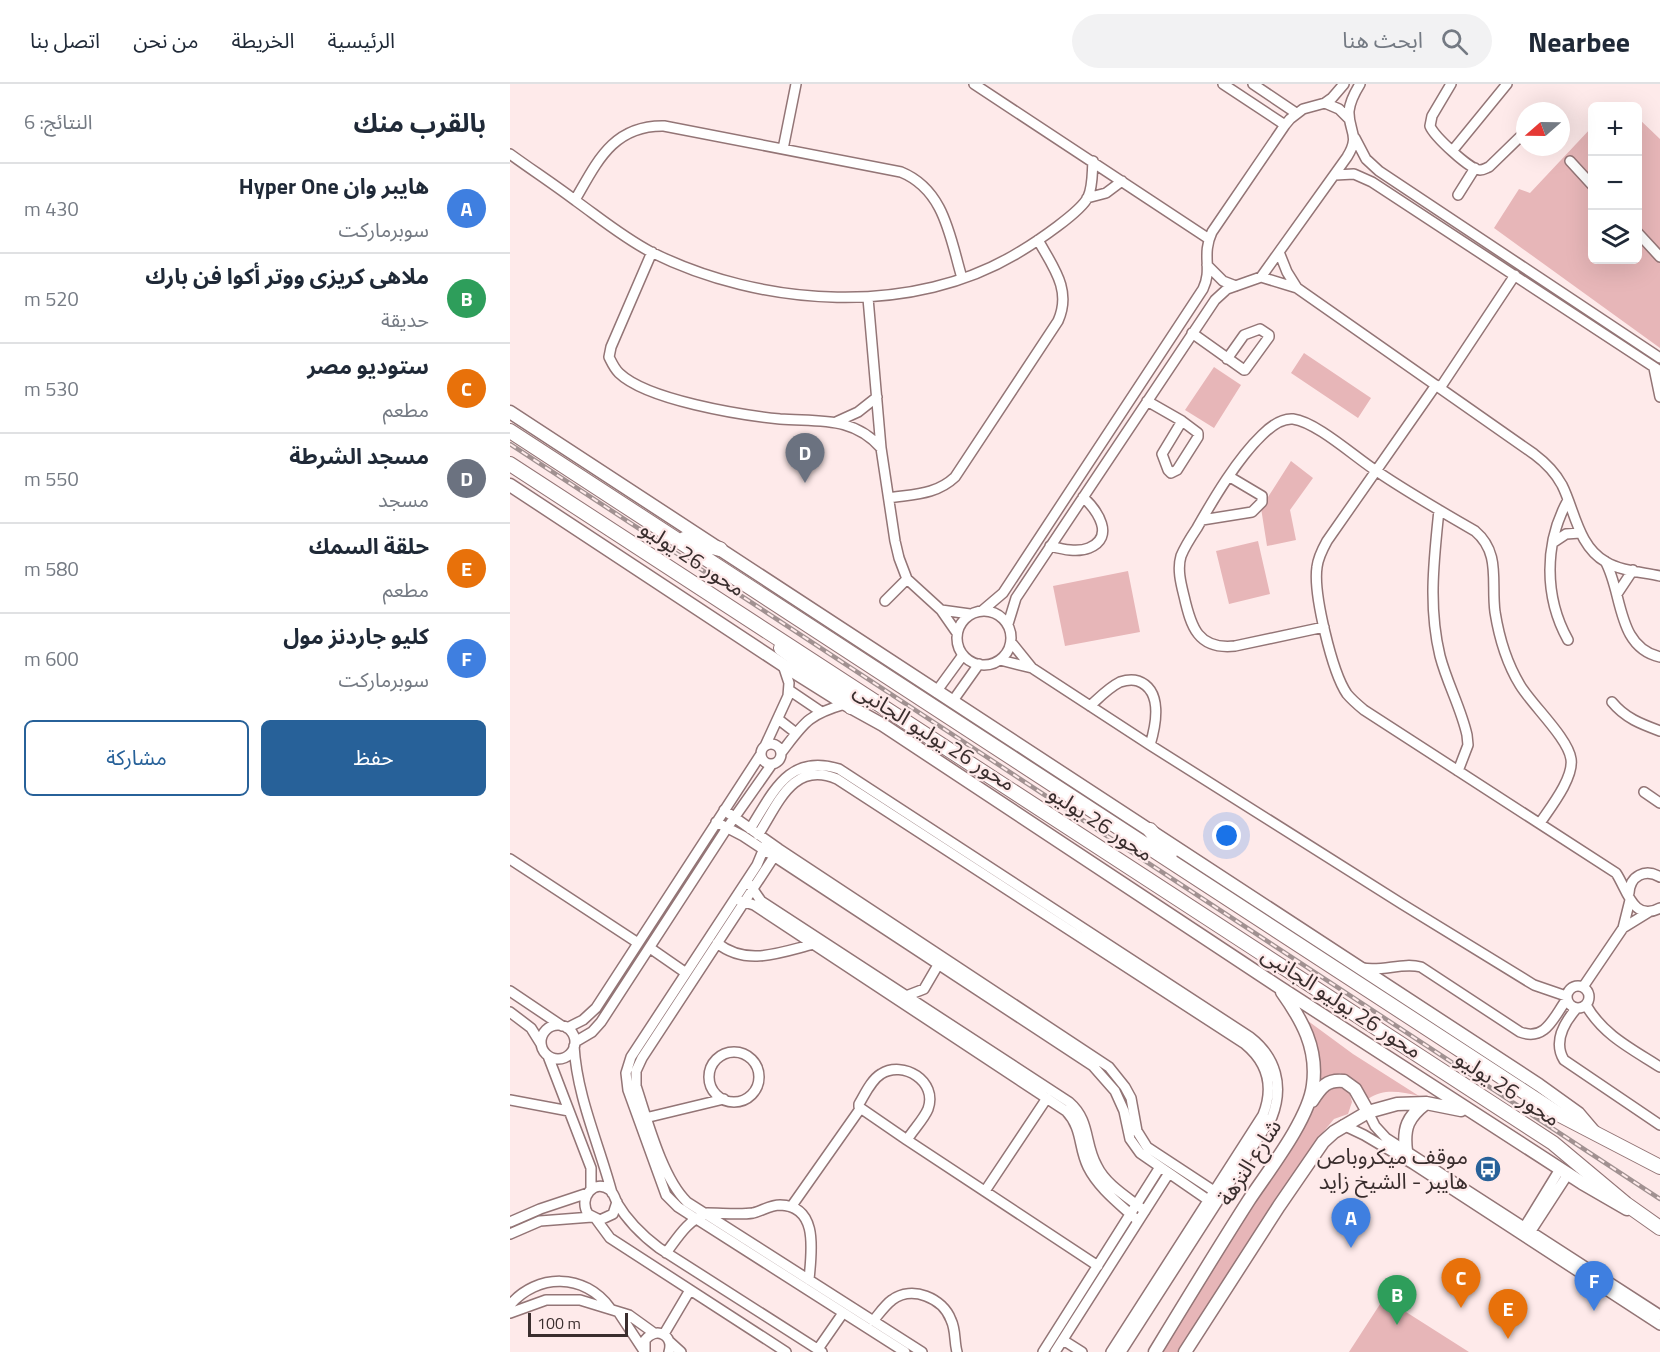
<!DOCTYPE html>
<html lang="ar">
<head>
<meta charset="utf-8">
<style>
	:root { --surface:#fff; --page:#f2f2f3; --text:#1f2937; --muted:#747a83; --line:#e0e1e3; --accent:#276199 }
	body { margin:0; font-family:"Titillium Web","Noto Sans Arabic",sans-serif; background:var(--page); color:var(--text); direction:rtl }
	.controls { position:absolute; right:18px; top:18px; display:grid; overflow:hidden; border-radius:9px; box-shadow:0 6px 24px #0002 }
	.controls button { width:54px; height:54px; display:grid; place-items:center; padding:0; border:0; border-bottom:2px solid var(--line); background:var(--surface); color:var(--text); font:30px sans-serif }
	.compass { position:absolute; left:1006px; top:18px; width:54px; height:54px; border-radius:50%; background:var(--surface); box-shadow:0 6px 24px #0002; rotate:250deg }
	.scale { position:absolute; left:18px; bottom:15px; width:100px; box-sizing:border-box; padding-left:6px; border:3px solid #3a2e2e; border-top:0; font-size:16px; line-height:21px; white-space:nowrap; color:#3a2e2e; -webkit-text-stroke:4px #feeaea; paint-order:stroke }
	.you { position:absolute; left:717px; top:752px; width:21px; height:21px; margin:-15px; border:4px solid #fff; border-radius:50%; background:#1a73e8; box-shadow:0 0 0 9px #1a73e833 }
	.badge { display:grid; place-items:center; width:39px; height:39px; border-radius:50%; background:var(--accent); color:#fff; font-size:20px; font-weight:700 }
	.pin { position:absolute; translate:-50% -50px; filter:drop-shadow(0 2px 3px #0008) }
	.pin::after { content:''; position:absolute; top:32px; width:21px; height:18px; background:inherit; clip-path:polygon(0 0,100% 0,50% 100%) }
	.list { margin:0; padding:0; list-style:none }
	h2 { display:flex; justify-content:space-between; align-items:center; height:78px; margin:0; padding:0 24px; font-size:26px }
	h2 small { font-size:20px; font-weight:400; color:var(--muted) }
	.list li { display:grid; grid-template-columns:39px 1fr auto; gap:18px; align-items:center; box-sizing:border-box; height:90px; padding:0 24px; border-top:2px solid var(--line) }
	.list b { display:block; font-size:22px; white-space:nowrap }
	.list p { margin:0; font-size:20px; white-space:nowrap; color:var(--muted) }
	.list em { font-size:20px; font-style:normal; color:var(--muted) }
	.actions { display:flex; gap:12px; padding:18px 24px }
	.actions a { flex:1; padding:14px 0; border:2px solid var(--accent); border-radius:9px; text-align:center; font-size:21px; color:var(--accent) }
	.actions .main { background:var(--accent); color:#fff }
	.icon { flex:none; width:33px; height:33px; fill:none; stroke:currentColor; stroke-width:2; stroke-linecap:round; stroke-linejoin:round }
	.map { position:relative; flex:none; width:1150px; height:1268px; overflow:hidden; direction:ltr }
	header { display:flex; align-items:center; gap:36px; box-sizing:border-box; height:84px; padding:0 30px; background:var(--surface); border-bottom:2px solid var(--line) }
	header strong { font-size:28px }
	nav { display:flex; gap:33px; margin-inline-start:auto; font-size:21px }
	.search { width:420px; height:54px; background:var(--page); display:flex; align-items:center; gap:15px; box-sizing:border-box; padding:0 21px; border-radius:33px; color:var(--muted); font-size:22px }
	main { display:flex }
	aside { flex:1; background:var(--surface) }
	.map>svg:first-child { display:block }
	.green { fill:#e7b6b8 }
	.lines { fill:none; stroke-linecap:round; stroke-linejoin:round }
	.minor-casing { stroke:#937576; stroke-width:12 }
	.major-casing { stroke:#937576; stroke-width:15 }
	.highway-casing { stroke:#937576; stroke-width:16 }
	.minor { stroke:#fff; stroke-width:9 }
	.major { stroke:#fff; stroke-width:12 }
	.highway { stroke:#fff; stroke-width:14 }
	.rail-casing { stroke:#a19191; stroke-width:4.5 }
	.rail { stroke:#feeaea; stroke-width:2; stroke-dasharray:7; stroke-linecap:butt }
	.labels { text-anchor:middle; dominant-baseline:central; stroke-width:4.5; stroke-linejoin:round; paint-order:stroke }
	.street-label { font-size:22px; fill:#3a2e2e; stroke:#feeaea }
	.poi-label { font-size:22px; fill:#3a2e2e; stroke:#feeaea; text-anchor:end }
</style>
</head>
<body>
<header>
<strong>Nearbee</strong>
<div class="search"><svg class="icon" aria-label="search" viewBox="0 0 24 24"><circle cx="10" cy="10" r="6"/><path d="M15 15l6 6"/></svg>ابحث هنا</div>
<nav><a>الرئيسية</a><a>الخريطة</a><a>من نحن</a><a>اتصل بنا</a></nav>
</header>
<main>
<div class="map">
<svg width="1150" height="1268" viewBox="0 0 1150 1268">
	<rect width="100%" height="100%" fill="#feeaea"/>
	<path class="green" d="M1128 34 1150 55V264L984 144 1009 105 1020 109 1082 43V176H1128Z
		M794 269 861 314 848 334 781 289Z
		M704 283 731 301 704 344 675 326Z
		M781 377 803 394 780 426 786 456 757 462 751 424Z
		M748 457 760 510 719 520 706 467Z
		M618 487 630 548 555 562 543 502Z
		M794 934 843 970 909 1012C890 1008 875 1004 858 1015L847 999 830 989 808 999Z
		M828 1002 839 1007 842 1018 838 1030 824 1035 804 1059 671 1268H652L703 1183 810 1014 819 1003Z
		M874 1214 959 1268H839Z"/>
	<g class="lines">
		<defs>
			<path id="minor" d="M464 0 699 155
				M713 0 775 41
				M743 0 786 29
				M941 0 922 32 920 42C924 52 960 86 970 86 974 86 976 84 979 83L1015 48
				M815 19 829 25 839 35
				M845 54 856 75 869 87 1150 274
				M273 65 286 0
				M943 66 997 0
				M0 70C22 86 45 101 66 117 91 135 114 154 141 168 251 223 404 234 511 167 526 158 571 128 578 113 583 102 582 89 583 77
				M1060 77 1082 101
				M825 91 844 90 862 98 1150 287
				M948 111 965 84
				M577 114 596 109 612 97
				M65 116C87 78 103 41 154 42L391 88C435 106 440 154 452 194
				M1128 149 1150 173
				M142 168 101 263 99 273C102 279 104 284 109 289 137 316 230 331 270 335 309 338 343 332 371 364
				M769 168 777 188 787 204
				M697 181 713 197 726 202
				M751 193 787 204 1024 370C1036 379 1045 388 1052 401 1065 427 1068 462 1096 478 1111 487 1132 488 1150 492
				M358 214 371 364 385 457 389 474 397 495 431 526 447 549
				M682 249 734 286H735L759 253V251L750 245 734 251 717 275
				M1144 284 1150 313
				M926 301 817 457C812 466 808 474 807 483 803 509 822 588 837 610 842 616 848 621 854 626L1106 789C1117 805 1123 839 1150 824
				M930 304 1005 191
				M637 317 672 337 688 349V353L667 386 661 389 658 386 652 370 672 337
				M326 338 348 328 367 313
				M379 414C403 410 426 411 445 393L548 237C562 206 543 183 528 156
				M929 426C924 475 918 523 930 572 937 599 951 624 957 651L958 661 948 687
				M692 436 742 428 752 418V412L720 393
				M1044 458 1056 450 1070 449
				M540 462C552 465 567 469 579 464 606 453 587 426 573 413
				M1095 477C1113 508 1106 563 1150 573
				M1107 510 1123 486
				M375 517 397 495
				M431 526 460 530
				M473 526 493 509 693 205C703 184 691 172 702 148L775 41 780 35 793 25 815 19 822 14 834 0
				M447 554a27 27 0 1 1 54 0a27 27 0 1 1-54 0Z
				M498 540 506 514 705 216 717 205 751 193 837 73C851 51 838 47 839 27 840 17 845 8 850 0
				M814 543 725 562C688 566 681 543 674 512 671 500 667 485 671 472 675 462 681 453 687 444 704 414 727 375 752 351 760 343 772 334 783 335 807 338 847 375 868 388 899 409 932 428 965 447 991 469 981 498 985 528 989 553 996 578 1010 601 1022 621 1058 654 1061 675 1064 694 1040 724 1030 739
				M1058 556C1034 513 1034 459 1058 416
				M501 558 522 584 640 661 892 820 1024 901 1056 912
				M490 576 522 584
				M279 606 310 627
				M426 608 453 571
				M442 618 469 580
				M1102 618C1115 634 1131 640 1150 647
				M580 622C589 614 598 604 610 598 616 596 622 595 628 597 653 606 646 641 640 661
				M268 635 286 649
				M251 670a10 10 0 1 1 20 0a10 10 0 1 1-20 0Z
				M255 662 278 612 279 599 273 581
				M271 669C294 639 297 631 335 620
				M1134 708 1150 719
				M214 726 269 765 599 983 615 1003 621 1014 627 1047 637 1063 707 1109
				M206 738 233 752 583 982 605 1007 614 1027 620 1055 630 1069 701 1118
				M240 745C263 709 278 669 329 685L740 953C766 973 774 1002 762 1033L611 1268
				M248 751C268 720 283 676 327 695L735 960C758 979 764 1003 753 1031L601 1268
				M257 757 247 781 121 973 116 989 118 1006 156 1111 168 1123 185 1134 395 1268
				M269 765 132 974 126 987V1002C137 1035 152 1094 177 1118L412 1268
				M0 775 128 859
				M240 801 251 817 559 1018C581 1037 574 1059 587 1082 596 1101 619 1114 635 1127
				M1119 809C1120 792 1135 784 1150 793
				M229 816 244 821 556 1027C573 1045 568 1063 578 1083 589 1105 611 1121 628 1137
				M1113 844 1139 828
				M207 859C237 883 271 868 304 860
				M140 864 176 889
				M852 884C873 888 892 878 911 883L1010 948C1036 958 1044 932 1057 915
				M1057 913a11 11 0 1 1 22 0a11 11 0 1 1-22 0Z
				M1073 903 1113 844 1120 816
				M0 907 52 942
				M396 912 414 905 428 881
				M1076 921C1093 951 1122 965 1150 983
				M1066 925C1054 939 1043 958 1054 976L1150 1041
				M0 928 21 944 31 960
				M31 958a17 17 0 1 1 34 0a17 17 0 1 1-34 0Z
				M57 944 73 936 86 924 251 670
				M65 958 82 948 91 938 217 744 262 680
				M64 962C67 1013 89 1060 102 1109
				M199 993a25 25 0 1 1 50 0a25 25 0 1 1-50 0Z
				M38 972 81 1084V1106
				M0 1016 59 1027
				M858 1028 865 1042 876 1054 1150 1231
				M131 1035 214 1015
				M833 1041 854 1051 903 1080 1150 1241
				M397 1056 349 1023V1020C355 1010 361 996 371 990 393 976 428 997 418 1025 414 1035 403 1046 397 1056L588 1182
				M475 1107 537 1014
				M107 1118 103 1130 90 1136 78 1130C68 1114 84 1094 100 1106 104 1110 105 1114 107 1119 117 1136 133 1152 149 1164L312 1268
				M281 1123 350 1025
				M86 1135 100 1154 276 1268
				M0 1138 30 1125 78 1109
				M1012 1147 1050 1085
				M0 1150 30 1137 82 1133
				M1019 1150 1058 1090
				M156 1169C168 1153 178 1136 197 1129 212 1129 229 1131 243 1129 252 1127 260 1121 270 1121 310 1122 301 1170 299 1196
				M0 1221C27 1189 75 1189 100 1224
				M0 1229 36 1216H70L119 1231 144 1249
				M109 1229 134 1267
				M363 1237C369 1230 375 1221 382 1216 402 1201 433 1214 441 1236 446 1246 444 1257 447 1268
				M154 1250 180 1206
				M553 1256 572 1268
				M160 1258 171 1268
				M308 1265 333 1229
				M135 1268V1256C146 1242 164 1251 159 1268
				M533 1268 650 1083
				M545 1268 659 1089"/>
			<path id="major" d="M0 328 1029 1001 1068 1029 1085 1049
				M0 401 273 581 335 620 373 641 766 901 1072 1099 1117 1125
				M802 1017C811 1003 817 995 834 997L845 1005 858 1028
				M896 1067C893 1043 898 1033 916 1019
				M645 1268C676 1217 707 1166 739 1116 759 1086 799 1035 803 1001 808 964 792 936 772 908
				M675 1268 769 1122 813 1058 824 1048 858 1028 887 1020 916 1019 951 1026"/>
			<path id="highway" d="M0 347 1050 1031 1150 1083
				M0 380 1043 1059 1116 1120 1150 1144
				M174 455 210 465
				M271 564 330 607 341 623
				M640 746 660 770"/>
		</defs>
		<use href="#minor" class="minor-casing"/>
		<use href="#major" class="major-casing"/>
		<use href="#highway" class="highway-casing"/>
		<use href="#minor" class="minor"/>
		<use href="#major" class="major"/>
		<use href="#highway" class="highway"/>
		<defs>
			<path id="rail" d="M0 360 1150 1115"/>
		</defs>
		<use href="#rail" class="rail-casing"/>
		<use href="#rail" class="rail"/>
	</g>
	<defs>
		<symbol id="bus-disc" viewBox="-11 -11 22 22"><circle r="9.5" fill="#276199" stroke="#feeaea"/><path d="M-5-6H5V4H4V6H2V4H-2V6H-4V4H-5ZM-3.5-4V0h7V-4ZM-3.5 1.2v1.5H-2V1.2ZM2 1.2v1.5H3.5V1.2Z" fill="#fff"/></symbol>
	</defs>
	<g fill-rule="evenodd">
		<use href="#bus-disc" x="963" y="1070" width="30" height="30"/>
	</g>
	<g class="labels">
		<g class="street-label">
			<text transform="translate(183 474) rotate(33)">محور 26 يوليو</text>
			<text transform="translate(425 652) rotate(32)">محور 26 يوليو الجانبى</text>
			<text transform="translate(591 739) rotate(33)">محور 26 يوليو</text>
			<text transform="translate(832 918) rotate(33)">محور 26 يوليو الجانبى</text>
			<text transform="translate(998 1004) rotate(33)">محور 26 يوليو</text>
			<text transform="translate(739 1078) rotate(-57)">شارع النزهة</text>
		</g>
		<g class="poi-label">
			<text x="958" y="1072">موقف ميكروباص<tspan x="958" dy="25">هايبر - الشيخ زايد</tspan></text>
		</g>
	</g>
</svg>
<div class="controls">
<button>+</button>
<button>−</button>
<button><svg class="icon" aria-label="layers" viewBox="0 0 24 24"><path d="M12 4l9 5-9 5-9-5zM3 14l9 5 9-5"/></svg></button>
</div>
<svg class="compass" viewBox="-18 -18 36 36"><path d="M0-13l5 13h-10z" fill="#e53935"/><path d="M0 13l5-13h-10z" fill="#747a83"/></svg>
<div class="scale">100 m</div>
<div class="you"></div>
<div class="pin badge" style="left:841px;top:1164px;background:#3f7fe0">A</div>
<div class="pin badge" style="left:887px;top:1241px;background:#2e9e5b">B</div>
<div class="pin badge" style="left:951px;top:1224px;background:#e8710a">C</div>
<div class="pin badge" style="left:295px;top:399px;background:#6b7280">D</div>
<div class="pin badge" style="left:998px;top:1255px;background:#e8710a">E</div>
<div class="pin badge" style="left:1084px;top:1227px;background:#3f7fe0">F</div>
</div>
<aside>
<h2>بالقرب منك<small>النتائج: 6</small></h2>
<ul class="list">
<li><span class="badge" style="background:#3f7fe0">A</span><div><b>هايبر وان Hyper One</b><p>سوبرماركت</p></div><em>430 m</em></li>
<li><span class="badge" style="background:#2e9e5b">B</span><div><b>ملاهى كريزى ووتر أكوا فن بارك</b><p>حديقة</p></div><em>520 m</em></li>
<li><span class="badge" style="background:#e8710a">C</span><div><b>ستوديو مصر</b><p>مطعم</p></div><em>530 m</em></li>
<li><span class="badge" style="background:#6b7280">D</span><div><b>مسجد الشرطة</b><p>مسجد</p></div><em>550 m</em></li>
<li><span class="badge" style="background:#e8710a">E</span><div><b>حلقة السمك</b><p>مطعم</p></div><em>580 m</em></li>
<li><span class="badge" style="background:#3f7fe0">F</span><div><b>كليو جاردنز مول</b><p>سوبرماركت</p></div><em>600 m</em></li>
</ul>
<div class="actions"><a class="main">حفظ</a><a>مشاركة</a></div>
</aside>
</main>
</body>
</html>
